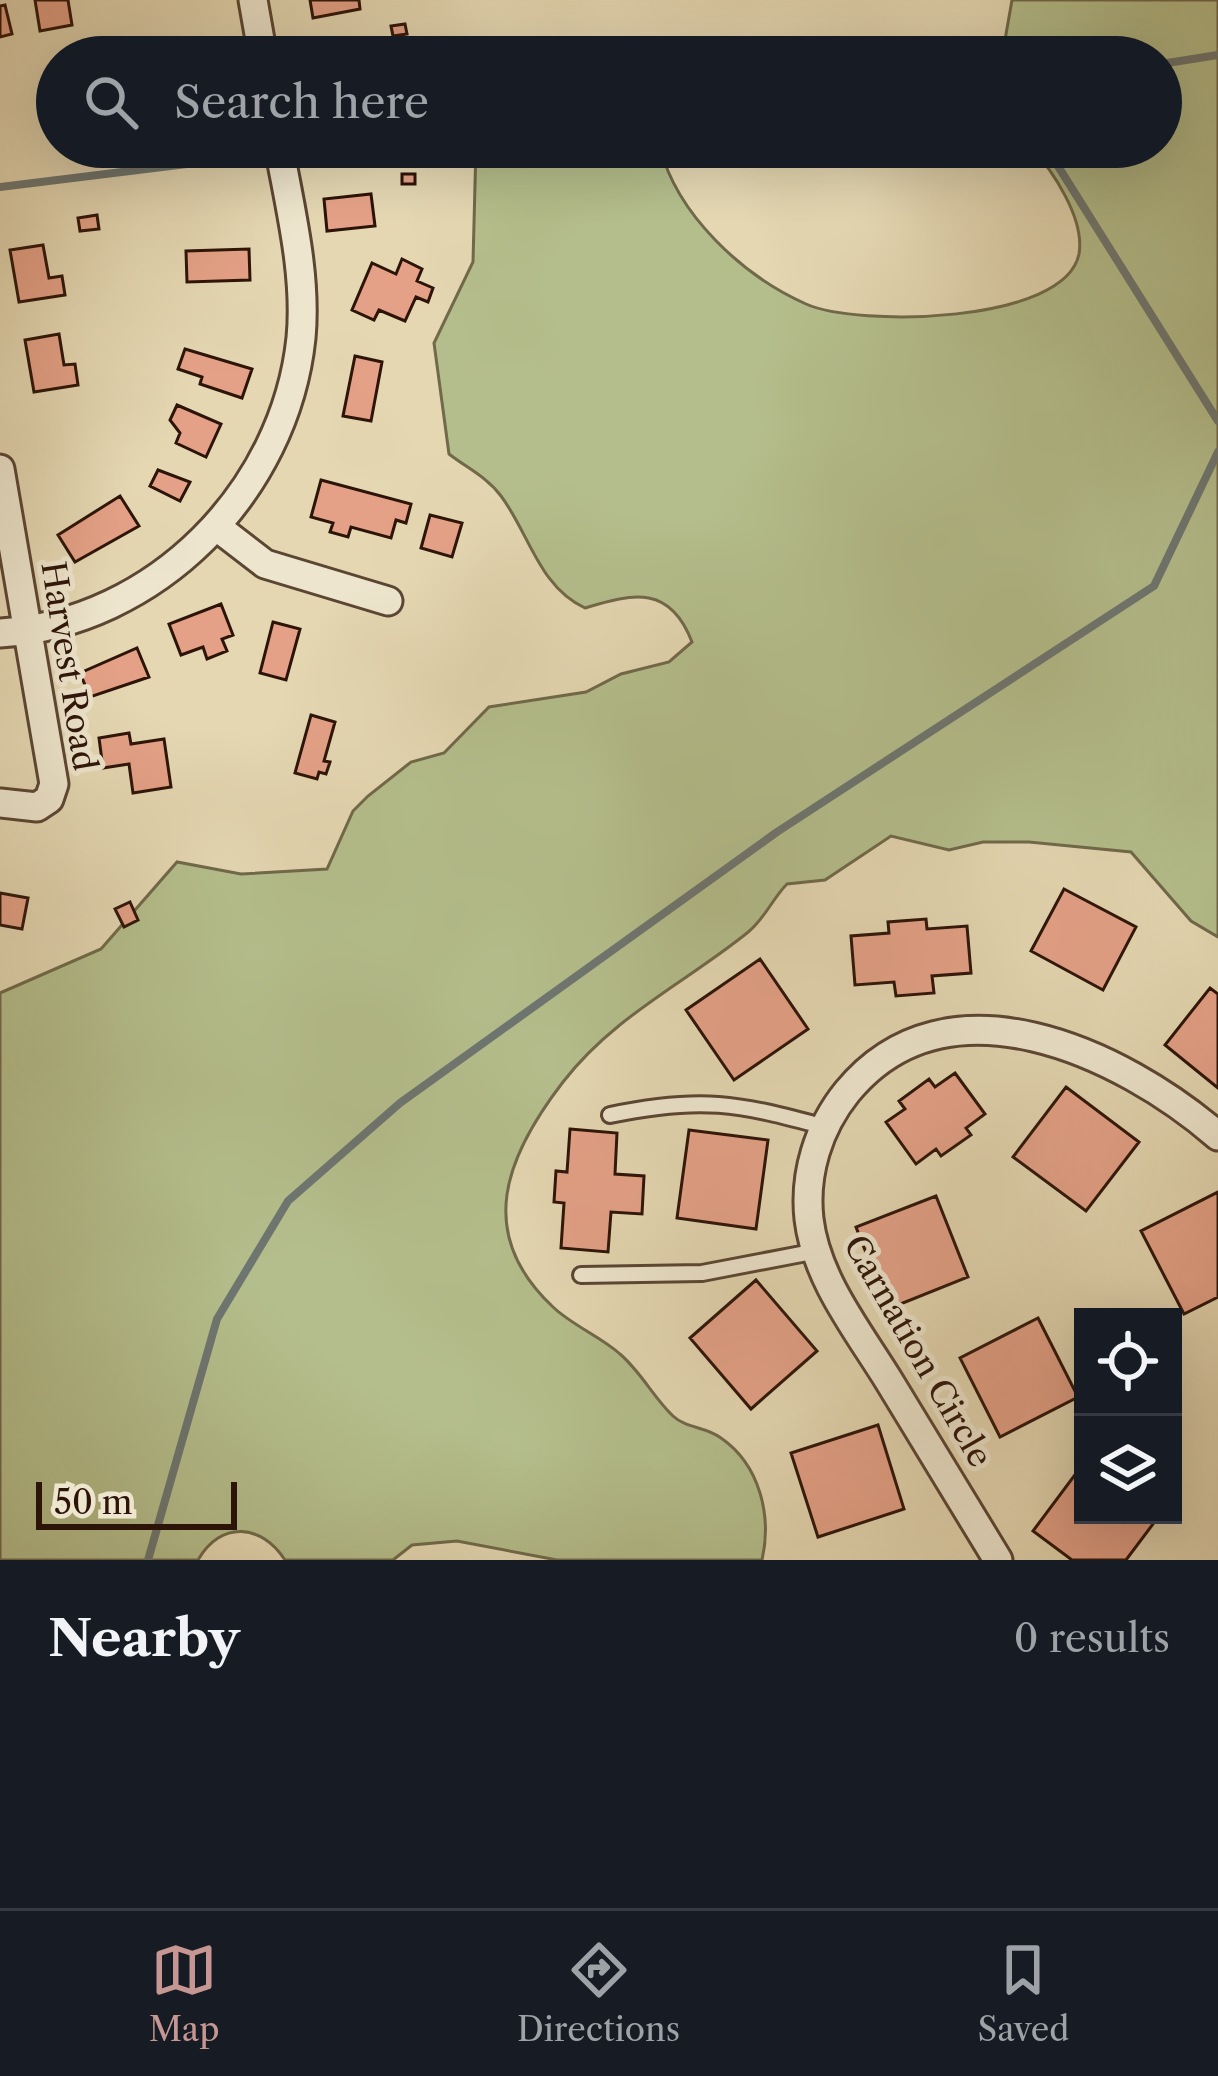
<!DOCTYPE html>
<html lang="en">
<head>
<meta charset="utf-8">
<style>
	:root { --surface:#171b24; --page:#242831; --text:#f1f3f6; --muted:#9ea1a6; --line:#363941; --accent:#c59692 }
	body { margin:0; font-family:"Libre Caslon Text",serif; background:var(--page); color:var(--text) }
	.controls { position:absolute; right:36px; bottom:36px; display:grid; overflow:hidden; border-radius:0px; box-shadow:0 12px 48px #0002 }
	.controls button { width:108px; height:108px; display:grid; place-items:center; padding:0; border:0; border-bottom:3px solid var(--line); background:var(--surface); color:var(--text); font:60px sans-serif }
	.scale { position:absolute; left:36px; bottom:30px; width:201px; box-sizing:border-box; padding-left:12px; border:6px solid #2d1409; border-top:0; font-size:33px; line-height:42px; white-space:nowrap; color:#2d1409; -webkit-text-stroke:9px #ede5cd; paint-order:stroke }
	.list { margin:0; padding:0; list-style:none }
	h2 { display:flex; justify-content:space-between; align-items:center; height:156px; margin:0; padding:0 48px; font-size:51px }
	h2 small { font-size:39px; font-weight:400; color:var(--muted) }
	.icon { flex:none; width:66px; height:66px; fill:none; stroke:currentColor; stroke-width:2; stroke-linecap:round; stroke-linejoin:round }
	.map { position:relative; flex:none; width:1218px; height:1560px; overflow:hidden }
	.search { position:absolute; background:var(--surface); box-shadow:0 12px 48px #0002; left:36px; right:36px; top:36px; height:132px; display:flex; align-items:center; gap:30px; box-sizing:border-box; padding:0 42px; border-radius:66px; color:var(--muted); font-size:45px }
	.sheet { height:348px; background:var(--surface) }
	nav { display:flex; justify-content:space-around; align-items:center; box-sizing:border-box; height:168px; border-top:3px solid var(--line); background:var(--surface); font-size:33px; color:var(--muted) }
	nav a { display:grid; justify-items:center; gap:6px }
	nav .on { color:var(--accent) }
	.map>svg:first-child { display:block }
	.green { fill:#b4be8c; stroke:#70694a; stroke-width:3 }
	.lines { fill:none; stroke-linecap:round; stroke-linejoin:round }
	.stream { stroke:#6e7671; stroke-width:8 }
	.building { fill:#e4a187; stroke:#2d1409; stroke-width:3 }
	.service-casing { stroke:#5b4533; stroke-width:20 }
	.minor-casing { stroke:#5b4533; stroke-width:33 }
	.service { stroke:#ede5cd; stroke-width:14 }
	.minor { stroke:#ede5cd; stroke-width:27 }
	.labels { text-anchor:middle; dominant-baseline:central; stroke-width:10; stroke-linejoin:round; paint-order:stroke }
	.street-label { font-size:33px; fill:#2d1409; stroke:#ede5cd }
</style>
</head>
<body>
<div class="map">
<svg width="1218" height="1560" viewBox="0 0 1218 1560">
	<rect width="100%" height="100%" fill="#e4d7b2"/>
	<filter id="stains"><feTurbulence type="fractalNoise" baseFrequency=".00167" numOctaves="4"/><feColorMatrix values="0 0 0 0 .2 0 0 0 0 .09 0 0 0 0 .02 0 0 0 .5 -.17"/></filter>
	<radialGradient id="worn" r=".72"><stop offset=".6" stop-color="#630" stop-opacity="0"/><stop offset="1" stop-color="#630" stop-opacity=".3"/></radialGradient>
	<path class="green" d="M1012 0H1218V937L1191 921 1131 852 1029 842H983L949 850 891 836 825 880 787 884C772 899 765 919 747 933 685 983 614 1016 563 1082 506 1156 474 1233 553 1307 573 1326 600 1336 620 1354 641 1372 654 1398 673 1416 687 1429 705 1426 721 1438 760 1465 772 1516 762 1560H557L457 1541 412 1545 393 1560H285C262 1524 221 1520 198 1560H0V993L101 949 177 862 241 874 327 869 353 811 368 796 411 762 444 753 489 707 586 692 621 674 669 662 692 642C670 585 634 593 585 608 539 587 529 533 501 496 487 477 467 468 449 454L434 343 473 262 476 147H660C677 215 743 276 806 304 857 327 1065 324 1079 254 1085 219 1053 171 1031 147H1161V57H1002Z"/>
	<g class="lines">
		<path class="stream" d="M1161 64 1218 55
			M1046 147 1218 421
			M0 187 326 147
			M148 1560 217 1319 288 1201 400 1103 777 832 1154 586 1218 452"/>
	</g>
	<path class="building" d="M35 0H68L72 25 40 31Z
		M310 0H359L360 9 313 18Z
		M5 5 12 34 0 37V6Z
		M405 24 407 34 393 36 391 26Z
		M402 174H415V184H402Z
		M371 194 375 226 327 231 324 199Z
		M97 215 99 229 80 231 78 218Z
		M43 245 49 278 62 276 65 295 19 302 10 250Z
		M249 249 250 280 187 282 186 251Z
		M402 259 422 269 417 281 433 288 428 302 416 297 405 321 379 310 374 320 352 310 372 263 396 274Z
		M59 334 64 365 75 364 78 385 34 392 25 340Z
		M185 349 252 369 242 398 200 384 202 377 178 369Z
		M355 356 382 362 371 421 343 416Z
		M177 405 221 424 206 457 176 443 180 433 170 420Z
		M158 470 190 482 180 501 150 486Z
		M321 480 411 504 406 523 396 520 391 538 351 527 348 537 330 532 333 523 311 517Z
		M120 496 139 526 75 562 58 535Z
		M430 515 462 523 452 557 421 548Z
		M221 604 233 635 222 639 227 651 207 659 203 647 181 655 169 624Z
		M273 622 300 629 286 680 260 673Z
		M137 648 149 677 90 697 80 673Z
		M311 715 335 722 324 761 330 762 326 774 319 772 317 779 295 773Z
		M129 733 131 744 164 739 171 787 133 793 129 764 103 768 99 738Z
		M1064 889 1136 927 1103 990 1031 951Z
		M0 893 28 898 22 929 0 925Z
		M130 902 138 920 124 927 115 909Z
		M926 919 927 929 967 926 971 973 932 976 934 993 896 996 894 982 855 985 851 936 889 933 888 922Z
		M760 959 808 1029 734 1080 686 1010Z
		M1210 988 1218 994V1088L1165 1045Z
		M955 1073 985 1114 966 1128 971 1135 941 1156 936 1149 916 1164 886 1122 905 1109 899 1101 929 1079 935 1087Z
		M1066 1087 1139 1142 1086 1211 1013 1157Z
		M570 1129 617 1133 615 1174 644 1176 642 1214 611 1212 608 1252 561 1248 564 1203 554 1202 556 1171 567 1172Z
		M689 1130 768 1140 756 1229 677 1218Z
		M1218 1192V1297L1184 1314 1141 1231Z
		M936 1196 968 1277 888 1309 856 1227Z
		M756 1280 817 1351 751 1409 690 1338Z
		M1038 1318 1078 1397 1000 1437 960 1358Z
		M878 1425 904 1509 818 1537 791 1453Z
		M1083 1464V1515L1159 1516 1126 1560H1072L1033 1531Z"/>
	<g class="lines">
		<defs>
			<path id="service" d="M610 1115C700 1096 738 1103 825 1127
				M581 1275 702 1273 817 1251"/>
			<path id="minor" d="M253 0 263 57
				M0 469 54 784 49 799 37 807 0 803
				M217 527 265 564 388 601
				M0 633C156 623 285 491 301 338 307 275 290 208 279 147
				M998 1560C962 1501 926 1441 889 1381 859 1332 816 1279 809 1219 804 1174 818 1128 847 1092 947 970 1122 1053 1218 1136"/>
		</defs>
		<use href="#service" class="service-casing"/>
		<use href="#minor" class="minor-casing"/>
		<use href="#service" class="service"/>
		<use href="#minor" class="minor"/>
	</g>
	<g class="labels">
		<g class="street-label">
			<text transform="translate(69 666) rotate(81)">Harvest Road</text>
			<text transform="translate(918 1351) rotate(60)">Carnation Circle</text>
		</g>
	</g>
	<rect width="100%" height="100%" filter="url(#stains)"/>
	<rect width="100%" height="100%" fill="url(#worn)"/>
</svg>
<div class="controls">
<button><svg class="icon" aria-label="locate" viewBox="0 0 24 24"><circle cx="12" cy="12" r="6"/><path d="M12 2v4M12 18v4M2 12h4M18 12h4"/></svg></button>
<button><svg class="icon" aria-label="layers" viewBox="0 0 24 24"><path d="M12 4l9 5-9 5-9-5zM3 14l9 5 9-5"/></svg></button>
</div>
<div class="scale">50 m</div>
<div class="search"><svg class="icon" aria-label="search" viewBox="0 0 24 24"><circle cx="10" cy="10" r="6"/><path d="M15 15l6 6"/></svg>Search here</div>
</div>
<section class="sheet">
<h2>Nearby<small>0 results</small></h2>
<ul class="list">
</ul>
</section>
<nav>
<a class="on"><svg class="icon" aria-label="map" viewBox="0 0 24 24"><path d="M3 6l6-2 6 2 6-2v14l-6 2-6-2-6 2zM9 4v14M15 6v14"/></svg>Map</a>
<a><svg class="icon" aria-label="directions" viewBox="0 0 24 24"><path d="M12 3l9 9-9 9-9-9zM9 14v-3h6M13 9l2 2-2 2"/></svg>Directions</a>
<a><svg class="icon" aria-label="saved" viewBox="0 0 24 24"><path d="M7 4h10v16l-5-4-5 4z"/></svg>Saved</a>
</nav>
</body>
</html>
